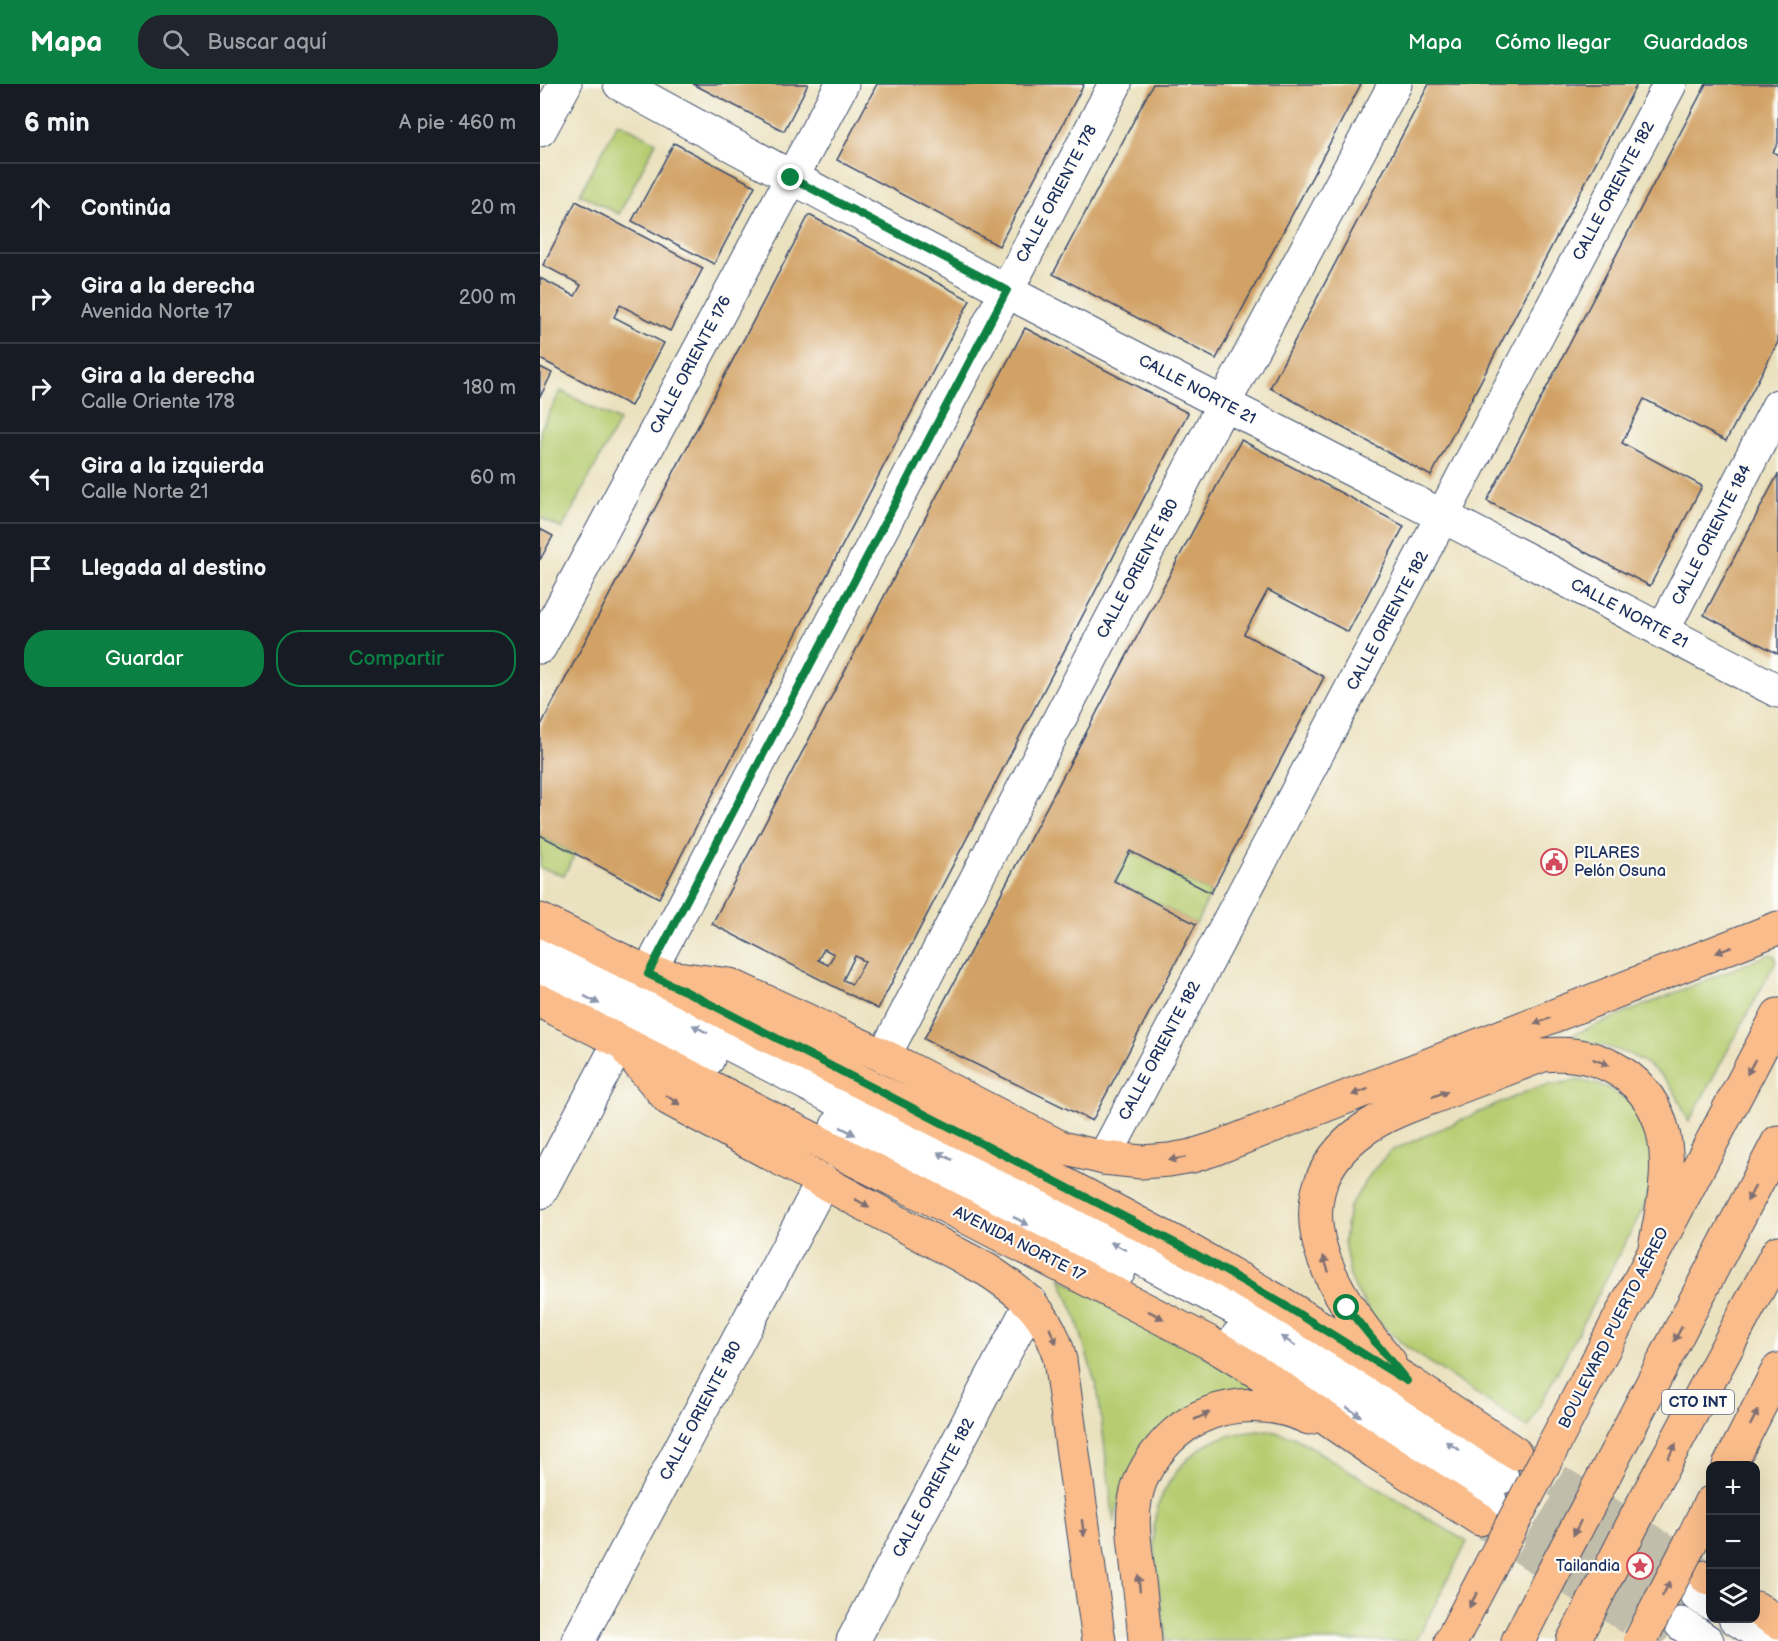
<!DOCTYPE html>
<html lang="es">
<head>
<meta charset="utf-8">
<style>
	:root { --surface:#171b24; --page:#20242c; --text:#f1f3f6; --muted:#9ea1a6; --line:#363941; --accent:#0b8043 }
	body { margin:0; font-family:"Balsamiq Sans",sans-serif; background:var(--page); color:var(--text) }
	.controls { position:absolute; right:18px; bottom:18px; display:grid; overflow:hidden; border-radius:12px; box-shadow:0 6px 24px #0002 }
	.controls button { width:54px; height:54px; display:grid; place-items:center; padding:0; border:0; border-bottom:2px solid var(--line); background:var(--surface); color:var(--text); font:30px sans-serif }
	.stop { position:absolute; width:18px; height:18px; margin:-14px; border:4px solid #0b8043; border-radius:50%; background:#fff }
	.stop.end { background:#0b8043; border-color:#fff; box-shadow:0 2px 6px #0008 }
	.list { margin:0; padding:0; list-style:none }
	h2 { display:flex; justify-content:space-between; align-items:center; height:78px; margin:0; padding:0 24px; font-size:26px }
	h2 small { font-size:20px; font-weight:400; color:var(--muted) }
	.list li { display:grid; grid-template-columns:39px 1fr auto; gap:18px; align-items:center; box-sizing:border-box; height:90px; padding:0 24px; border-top:2px solid var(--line) }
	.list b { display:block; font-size:22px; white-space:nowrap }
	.list p { margin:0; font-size:20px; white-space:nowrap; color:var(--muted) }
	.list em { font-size:20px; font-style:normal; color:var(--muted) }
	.actions { display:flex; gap:12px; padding:18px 24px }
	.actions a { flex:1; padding:14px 0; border:2px solid var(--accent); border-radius:24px; text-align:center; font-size:21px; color:var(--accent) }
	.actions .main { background:var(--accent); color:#fff }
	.icon { flex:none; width:33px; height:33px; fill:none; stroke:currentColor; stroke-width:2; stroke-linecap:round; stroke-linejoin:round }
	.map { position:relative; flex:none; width:1238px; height:1557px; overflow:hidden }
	header { display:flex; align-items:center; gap:36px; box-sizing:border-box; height:84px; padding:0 30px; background:var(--accent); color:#fff }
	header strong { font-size:28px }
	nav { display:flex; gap:33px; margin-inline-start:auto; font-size:21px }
	.search { width:420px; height:54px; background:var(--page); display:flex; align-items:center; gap:15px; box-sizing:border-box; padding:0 21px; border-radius:24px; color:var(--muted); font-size:22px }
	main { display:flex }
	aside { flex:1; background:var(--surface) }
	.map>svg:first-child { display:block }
	.green { fill:#b6cc70; stroke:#687e67; stroke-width:1.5 }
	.building { fill:#d1a165; fill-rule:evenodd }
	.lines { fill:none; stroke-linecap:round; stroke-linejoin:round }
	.minor-tunnel { stroke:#c1bdab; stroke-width:33; stroke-dasharray:33 16; stroke-linecap:butt }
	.major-tunnel { stroke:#c1bdab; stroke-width:33; stroke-dasharray:33 16; stroke-linecap:butt }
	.minor-casing { stroke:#3a4a6c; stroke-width:35 }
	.major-casing { stroke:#3a4a6c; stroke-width:35 }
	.highway-casing { stroke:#3a4a6c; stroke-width:35 }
	.minor { stroke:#fff; stroke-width:33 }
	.major { stroke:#f9bc8a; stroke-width:33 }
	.highway { stroke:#f9bc8a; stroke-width:33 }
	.major-bridge-casing { stroke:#3a4a6c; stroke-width:35; stroke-linecap:butt }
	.highway-bridge-casing { stroke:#3a4a6c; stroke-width:35; stroke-linecap:butt }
	.major-bridge { stroke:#f9bc8a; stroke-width:33 }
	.highway-bridge { stroke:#f9bc8a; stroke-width:33 }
	.oneway { fill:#7f6e72 }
	.oneway2 { fill:#8d97ae }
	.route { stroke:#0b8043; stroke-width:8 }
	.labels { text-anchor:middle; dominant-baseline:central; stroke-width:4.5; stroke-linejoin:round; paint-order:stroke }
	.shield { fill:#fdfcf7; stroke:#5f6c8c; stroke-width:1.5 }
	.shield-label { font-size:15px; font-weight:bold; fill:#1b2f5e }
	.street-label { font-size:16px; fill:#1b2f5e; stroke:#fdfcf7 }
	.poi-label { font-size:16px; fill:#1b2f5e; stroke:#fdfcf7; text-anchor:start }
</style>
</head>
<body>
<header>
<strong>Mapa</strong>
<div class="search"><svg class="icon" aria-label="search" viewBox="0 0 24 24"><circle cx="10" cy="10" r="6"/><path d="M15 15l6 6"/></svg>Buscar aquí</div>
<nav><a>Mapa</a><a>Cómo llegar</a><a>Guardados</a></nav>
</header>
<main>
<aside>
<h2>6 min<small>A pie · 460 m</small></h2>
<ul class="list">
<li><svg class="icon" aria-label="ahead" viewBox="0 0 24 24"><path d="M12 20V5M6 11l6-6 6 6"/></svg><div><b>Continúa</b></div><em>20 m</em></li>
<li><svg class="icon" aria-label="right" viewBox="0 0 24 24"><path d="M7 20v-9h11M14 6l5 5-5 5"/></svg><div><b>Gira a la derecha</b><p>Avenida Norte 17</p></div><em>200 m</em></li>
<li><svg class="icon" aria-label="right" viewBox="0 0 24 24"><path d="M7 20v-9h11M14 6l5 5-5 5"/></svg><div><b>Gira a la derecha</b><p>Calle Oriente 178</p></div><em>180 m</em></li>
<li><svg class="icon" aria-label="left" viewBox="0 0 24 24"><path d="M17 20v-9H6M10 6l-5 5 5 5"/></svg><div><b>Gira a la izquierda</b><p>Calle Norte 21</p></div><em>60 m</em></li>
<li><svg class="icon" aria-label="arrive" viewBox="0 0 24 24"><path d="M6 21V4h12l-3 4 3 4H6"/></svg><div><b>Llegada al destino</b></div></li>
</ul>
<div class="actions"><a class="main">Guardar</a><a>Compartir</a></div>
</aside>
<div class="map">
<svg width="1238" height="1557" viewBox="0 0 1238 1557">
	<rect width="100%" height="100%" fill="#fdfcf7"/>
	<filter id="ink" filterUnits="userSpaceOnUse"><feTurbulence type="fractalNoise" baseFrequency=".0167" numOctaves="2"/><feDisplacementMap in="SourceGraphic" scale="12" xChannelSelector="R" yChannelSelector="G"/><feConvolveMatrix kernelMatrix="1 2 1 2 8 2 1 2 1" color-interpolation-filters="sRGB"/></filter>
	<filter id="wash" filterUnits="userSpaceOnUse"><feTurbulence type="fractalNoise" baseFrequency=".008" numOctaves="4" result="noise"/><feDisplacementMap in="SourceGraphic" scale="24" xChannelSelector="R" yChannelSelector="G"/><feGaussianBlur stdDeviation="1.35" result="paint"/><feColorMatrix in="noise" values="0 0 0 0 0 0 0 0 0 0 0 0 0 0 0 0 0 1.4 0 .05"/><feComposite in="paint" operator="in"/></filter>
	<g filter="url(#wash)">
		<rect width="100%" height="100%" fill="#eae1be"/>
		<path class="green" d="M78 38 116 58 79 130 40 110Z
			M21 307 79 337 22 445 0 433V346Z
			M0 751 35 770 24 791 0 784Z
			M590 767 671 809 656 840 574 797Z
			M1230 870 1235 872 1236 877 1149 1038C1143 1026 1138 1011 1130 1001 1102 968 1063 959 1022 955Z
			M1039 996 1067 1003 1090 1018 1104 1035 1115 1077 1107 1117 988 1344 865 1262 832 1232 811 1197 804 1157 809 1124 831 1089 850 1067 997 1003Z
			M520 1194 710 1295 715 1308 581 1409 574 1439 558 1309 536 1233Z
			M728 1346 754 1353 927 1458 876 1557H626C622 1520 613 1481 614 1443 616 1410 639 1378 666 1361 684 1350 708 1348 728 1346Z"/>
		<g id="blocks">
			<path class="building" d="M153 0H268L244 47Z
				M337 0H544L459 162 297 76Z
				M613 0H821L676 275 513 190Z
				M889 0H1097L891 392 730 304Z
				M1166 0H1238V59L1233 68 1238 71V258L1186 357 1104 315 1082 359 1162 402 1110 502 947 417Z
				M134 59 215 102 174 180 92 137Z
				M36 117 163 184 130 247 80 221 74 233 124 259 91 322 0 275V194L35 212 41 201 3 181Z
				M269 131 430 216 119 814 0 751V643Z
				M485 244 648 329 338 925 172 840ZM284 865 294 870 288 881 278 876ZM315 872 325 877 312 900 303 896Z
				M0 283 12 289 0 313Z
				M701 356 864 442 808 548 728 506 704 550 784 593 671 809 590 767 574 797 656 840 552 1037 384 955Z
				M1238 390V570L1164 531Z
				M0 445 13 452 0 476Z"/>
		</g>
	</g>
	<g filter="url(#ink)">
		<use href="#blocks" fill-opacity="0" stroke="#3a4a6c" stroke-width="1.5"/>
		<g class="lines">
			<path class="minor-tunnel" d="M965 1395 1155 1509
				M951 1417 1140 1539"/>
			<path class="major-tunnel" d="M976 1370 1165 1492
				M941 1436 1125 1557"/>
			<defs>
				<path id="minor" d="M80 0C351 149 625 290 900 431 1013 488 1125 549 1238 607
					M0 46 25 0
					M1122 548 1238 322
					M0 563 302 0
					M0 862 505 1123 698 1226 962 1393
					M0 890 168 975
					M108 890 575 0
					M344 972 683 321 855 0
					M297 1042 579 1187
					M564 1074 1130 0
					M0 1108 80 957
					M698 1252 950 1416
					M1156 1510 1170 1519
					M1195 1534 1231 1557
					M1141 1540 1167 1557
					M38 1557 283 1097
					M313 1557 491 1219"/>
				<path id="major" d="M0 836 147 908 221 948 517 1096 645 1164 741 1219 867 1297 975 1369
					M108 890 190 901 344 972 522 1064 564 1074 601 1078 629 1076 652 1072 674 1065 1238 844
					M0 917 380 1109 670 1259 721 1290 835 1368 940 1435
					M89 968 129 1015 447 1186C484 1210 510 1231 520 1276L559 1557
					M849 1277C793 1211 730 1114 823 1046 847 1029 875 1020 901 1010 935 997 969 984 1003 971 1059 965 1113 994 1124 1053 1131 1089 1122 1127 1115 1163
					M1014 1360 1238 931
					M1189 1382 1238 1286
					M1155 1450 1170 1419
					M1166 1493 1170 1495
					M1216 1524 1238 1538
					M605 1557C603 1531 600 1506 597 1480 595 1459 591 1438 595 1417 598 1397 608 1379 621 1364 658 1319 718 1311 769 1334
					M911 1557 954 1475"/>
				<path id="highway" d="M1064 1392 1238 1058
					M1104 1418 1238 1168
					M978 1557 1003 1508
					M1033 1557 1045 1535"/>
			</defs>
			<use href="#minor" class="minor-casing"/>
			<use href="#major" class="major-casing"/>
			<use href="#highway" class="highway-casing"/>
			<use href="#minor" class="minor"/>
			<use href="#major" class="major"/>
			<use href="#highway" class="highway"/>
			<defs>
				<path id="major-bridge" d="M954 1475 1014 1360
					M1100 1557 1155 1450"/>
				<path id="highway-bridge" d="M1003 1508 1064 1392
					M1045 1535 1104 1418"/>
			</defs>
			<use href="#major-bridge" class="major-bridge-casing"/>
			<use href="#highway-bridge" class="highway-bridge-casing"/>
			<use href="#major-bridge" class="major-bridge"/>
			<use href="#highway-bridge" class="highway-bridge"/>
		</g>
		<defs><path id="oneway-solid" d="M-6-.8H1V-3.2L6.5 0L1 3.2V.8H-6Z" transform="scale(1.5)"/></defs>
		<g class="oneway">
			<use href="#oneway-solid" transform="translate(1184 866) rotate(159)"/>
			<use href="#oneway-solid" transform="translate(1002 937) rotate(159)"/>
			<use href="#oneway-solid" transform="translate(1061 978) rotate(21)"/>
			<use href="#oneway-solid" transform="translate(1211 983) rotate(118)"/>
			<use href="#oneway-solid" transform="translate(820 1008) rotate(159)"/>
			<use href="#oneway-solid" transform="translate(900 1010) rotate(-21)"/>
			<use href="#oneway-solid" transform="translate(133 1016) rotate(35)"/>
			<use href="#oneway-solid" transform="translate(637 1075) rotate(170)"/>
			<use href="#oneway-solid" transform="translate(1211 1110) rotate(118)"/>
			<use href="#oneway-solid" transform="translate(322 1119) rotate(29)"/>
			<use href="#oneway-solid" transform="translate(786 1180) rotate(-109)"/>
			<use href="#oneway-solid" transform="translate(616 1231) rotate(27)"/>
			<use href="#oneway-solid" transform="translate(1138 1250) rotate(118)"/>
			<use href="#oneway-solid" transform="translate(513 1252) rotate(66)"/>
			<use href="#oneway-solid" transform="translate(662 1332) rotate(-25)"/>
			<use href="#oneway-solid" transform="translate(1214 1334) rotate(-63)"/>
			<use href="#oneway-solid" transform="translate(1132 1367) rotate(-62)"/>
			<use href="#oneway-solid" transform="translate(543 1444) rotate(82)"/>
			<use href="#oneway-solid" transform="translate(1037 1444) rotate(117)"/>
			<use href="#oneway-solid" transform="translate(599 1499) rotate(-96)"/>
			<use href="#oneway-solid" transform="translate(1126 1505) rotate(-63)"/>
			<use href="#oneway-solid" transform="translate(933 1516) rotate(117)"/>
		</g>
		<g class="oneway2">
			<use href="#oneway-solid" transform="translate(52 916) rotate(27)"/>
			<use href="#oneway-solid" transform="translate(160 945) rotate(-153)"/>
			<use href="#oneway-solid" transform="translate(308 1047) rotate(27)"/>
			<use href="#oneway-solid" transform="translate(405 1072) rotate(-153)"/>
			<use href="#oneway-solid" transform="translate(481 1137) rotate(27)"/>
			<use href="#oneway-solid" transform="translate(578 1162) rotate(-152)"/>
			<use href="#oneway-solid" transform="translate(748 1257) rotate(-148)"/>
			<use href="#oneway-solid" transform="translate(814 1328) rotate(33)"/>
			<use href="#oneway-solid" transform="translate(913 1362) rotate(-148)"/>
		</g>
	</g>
	<g class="lines" filter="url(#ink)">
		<path class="route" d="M251 94 467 206 108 890 147 908 645 1164 741 1219 867 1297 807 1224"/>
	</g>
	<defs>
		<symbol id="civic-ring" viewBox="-11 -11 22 22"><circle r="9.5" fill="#fdfcf7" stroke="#d1495b" stroke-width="1.5"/><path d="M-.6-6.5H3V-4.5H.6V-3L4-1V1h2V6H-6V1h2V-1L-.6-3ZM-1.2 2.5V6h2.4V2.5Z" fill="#d1495b"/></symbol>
		<symbol id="sight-ring" viewBox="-11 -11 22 22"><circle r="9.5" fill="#fdfcf7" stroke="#d1495b" stroke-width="1.5"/><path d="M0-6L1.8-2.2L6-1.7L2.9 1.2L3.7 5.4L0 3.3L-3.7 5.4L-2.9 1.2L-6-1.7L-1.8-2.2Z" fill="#d1495b"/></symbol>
	</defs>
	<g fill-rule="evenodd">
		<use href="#civic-ring" x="999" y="763" width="30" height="30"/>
		<use href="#sight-ring" x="1085" y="1467" width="30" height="30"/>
	</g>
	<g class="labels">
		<rect class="shield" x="1122" y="1306" width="72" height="24" rx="4.5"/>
		<g class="shield-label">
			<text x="1158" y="1318">CTO INT</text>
		</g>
		<g class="street-label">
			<text transform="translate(1074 107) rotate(-62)">CALLE ORIENTE 182</text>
			<text transform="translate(517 110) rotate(-62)">CALLE ORIENTE 178</text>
			<text transform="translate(151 281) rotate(-62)">CALLE ORIENTE 176</text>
			<text transform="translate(657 306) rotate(28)">CALLE NORTE 21</text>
			<text transform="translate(1172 451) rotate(-63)">CALLE ORIENTE 184</text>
			<text transform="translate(598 485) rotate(-62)">CALLE ORIENTE 180</text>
			<text transform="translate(1089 530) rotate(28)">CALLE NORTE 21</text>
			<text transform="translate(848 537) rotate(-62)">CALLE ORIENTE 182</text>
			<text transform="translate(620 967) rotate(-62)">CALLE ORIENTE 182</text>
			<text transform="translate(479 1160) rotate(27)">AVENIDA NORTE 17</text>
			<text transform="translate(1074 1244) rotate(-63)">BOULEVARD PUERTO AÉREO</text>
			<text transform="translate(161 1327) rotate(-62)">CALLE ORIENTE 180</text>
			<text transform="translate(394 1404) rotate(-62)">CALLE ORIENTE 182</text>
		</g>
		<g class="poi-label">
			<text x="1034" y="769">PILARES<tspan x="1034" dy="18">Pelón Osuna</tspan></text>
			<text x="1080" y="1482" text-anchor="end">Tailandia</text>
		</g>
	</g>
</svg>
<div class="controls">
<button>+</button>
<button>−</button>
<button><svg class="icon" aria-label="layers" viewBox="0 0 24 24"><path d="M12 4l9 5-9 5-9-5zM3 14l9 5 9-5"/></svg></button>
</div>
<div class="stop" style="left:807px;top:1224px"></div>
<div class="stop end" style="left:251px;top:94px"></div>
</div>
</main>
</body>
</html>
